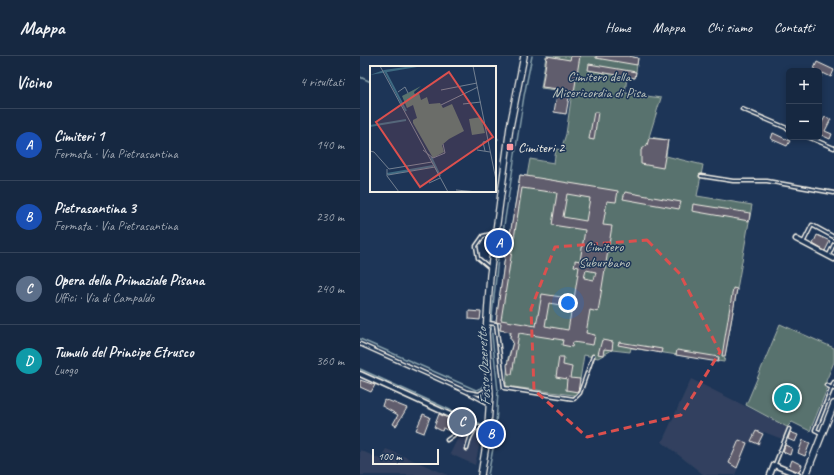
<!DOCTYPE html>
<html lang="it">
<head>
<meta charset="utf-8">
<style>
	:root { --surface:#162841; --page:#23344c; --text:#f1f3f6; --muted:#9ea6b1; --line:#35445a; --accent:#ff9aa2 }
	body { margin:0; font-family:Caveat,sans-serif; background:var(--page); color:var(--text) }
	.controls { position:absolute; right:12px; top:12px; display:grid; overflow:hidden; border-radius:6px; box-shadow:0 2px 6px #0003 }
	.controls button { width:36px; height:36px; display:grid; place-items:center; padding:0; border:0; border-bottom:1px solid var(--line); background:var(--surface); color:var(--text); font:20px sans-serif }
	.scale { position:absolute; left:12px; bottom:10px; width:67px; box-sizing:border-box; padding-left:4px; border:2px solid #f4f1e8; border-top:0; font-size:11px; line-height:14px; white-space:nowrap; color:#f4f1e8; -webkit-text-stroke:3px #1d3557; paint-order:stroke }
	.you { position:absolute; left:208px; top:247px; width:14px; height:14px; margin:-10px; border:3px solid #fff; border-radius:50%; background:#1a73e8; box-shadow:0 0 0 6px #1a73e833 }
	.badge { display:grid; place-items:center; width:26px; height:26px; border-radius:50%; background:var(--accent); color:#fff; font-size:13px; font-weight:700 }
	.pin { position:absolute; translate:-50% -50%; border:2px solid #fff; box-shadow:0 1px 4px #0006 }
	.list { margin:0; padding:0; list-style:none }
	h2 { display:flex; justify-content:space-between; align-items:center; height:52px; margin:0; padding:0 16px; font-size:17px }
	h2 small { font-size:13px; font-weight:400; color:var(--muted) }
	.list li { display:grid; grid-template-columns:26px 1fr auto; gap:12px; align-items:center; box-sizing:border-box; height:72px; padding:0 16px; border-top:1px solid var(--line) }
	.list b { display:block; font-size:15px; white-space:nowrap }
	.list p { margin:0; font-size:13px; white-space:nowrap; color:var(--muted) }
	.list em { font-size:13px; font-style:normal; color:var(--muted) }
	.map { position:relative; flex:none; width:474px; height:419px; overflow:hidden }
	header { display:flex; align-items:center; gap:24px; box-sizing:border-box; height:56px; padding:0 20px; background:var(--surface); border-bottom:1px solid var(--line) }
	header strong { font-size:19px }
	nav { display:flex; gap:22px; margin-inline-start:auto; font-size:14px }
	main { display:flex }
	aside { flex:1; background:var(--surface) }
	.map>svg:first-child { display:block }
	.built { fill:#31415e }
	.green { fill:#58726e; stroke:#a6b2ab }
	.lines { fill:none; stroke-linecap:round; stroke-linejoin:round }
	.stream { stroke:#87a0ab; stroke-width:1.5 }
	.building { fill:#615d6d; stroke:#f4f1e8; fill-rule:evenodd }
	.lane-casing { stroke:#f4f1e8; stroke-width:5 }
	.street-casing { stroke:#f4f1e8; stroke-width:7 }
	.secondary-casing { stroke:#f4f1e8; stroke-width:8 }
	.lane { stroke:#1d3557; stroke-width:2 }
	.street { stroke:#1d3557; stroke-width:4 }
	.secondary { stroke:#1d3557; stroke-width:5.5 }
	.marked { fill:none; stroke:#dc504e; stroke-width:3; stroke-dasharray:8 5; stroke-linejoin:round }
	.poi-dot { fill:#ff9aa2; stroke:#1d3557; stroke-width:1.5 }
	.labels { text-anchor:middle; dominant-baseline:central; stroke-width:3; stroke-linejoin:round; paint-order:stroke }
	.park-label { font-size:14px; fill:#bdc5bd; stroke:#1d3557 }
	.poi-label { font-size:14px; fill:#f4f1e8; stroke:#1d3557; text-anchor:start }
	.water-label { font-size:15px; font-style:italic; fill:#b4c2c4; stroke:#1d3557 }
	.inset-river { fill:none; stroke:#3e6a82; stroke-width:2 }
	.inset-road { fill:none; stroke:#738091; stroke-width:1 }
	.view { fill:#dc504e; fill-opacity:0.15; stroke:#dc504e; stroke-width:2 }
	.inset-edge { fill:none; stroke:#f4f1e8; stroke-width:2 }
</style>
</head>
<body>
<header>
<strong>Mappa</strong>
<nav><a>Home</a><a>Mappa</a><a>Chi siamo</a><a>Contatti</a></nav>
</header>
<main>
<aside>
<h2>Vicino<small>4 risultati</small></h2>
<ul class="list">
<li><span class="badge" style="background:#1a4fb4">A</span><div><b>Cimiteri 1</b><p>Fermata · Via Pietrasantina</p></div><em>140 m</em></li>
<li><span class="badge" style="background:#1a4fb4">B</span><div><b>Pietrasantina 3</b><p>Fermata · Via Pietrasantina</p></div><em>230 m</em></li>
<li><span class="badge" style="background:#5c6f8a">C</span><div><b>Opera della Primaziale Pisana</b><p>Uffici · Via di Campaldo</p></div><em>240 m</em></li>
<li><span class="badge" style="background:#0f9aa8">D</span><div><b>Tumulo del Principe Etrusco</b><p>Luogo</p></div><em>360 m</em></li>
</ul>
</aside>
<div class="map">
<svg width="474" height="419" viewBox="0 0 474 419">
	<rect width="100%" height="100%" fill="#1d3557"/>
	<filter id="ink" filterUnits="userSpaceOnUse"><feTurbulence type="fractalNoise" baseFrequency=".025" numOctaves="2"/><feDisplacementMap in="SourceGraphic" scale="8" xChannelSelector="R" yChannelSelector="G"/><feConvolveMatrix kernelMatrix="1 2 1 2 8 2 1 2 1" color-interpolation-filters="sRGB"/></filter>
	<g filter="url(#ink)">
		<path class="built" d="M331 323 427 371 422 383 404 376 399 390 389 386 375 419H344L302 386Z
			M104 369 122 377 115 409 90 398Z
			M26 393 43 400 88 419H0V394L20 403Z"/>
		<path class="green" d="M186 0H268L278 2 275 22 267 21 265 37 301 42 289 81 308 84 306 100 343 109 337 140 392 149 364 306 271 292 270 296 252 294 238 302 224 299 218 336 214 339 146 330 148 302 153 286 150 282V276L140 274 141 267H136L147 185H149L160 119 167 120 170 103 194 107 196 93 201 94 206 78 212 36 181 32Z
			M420 268 474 292V306L466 325 467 333 450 375 432 366 427 371 386 349Z"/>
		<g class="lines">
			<path class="stream" d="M0 21 11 26
				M135 82 138 83
				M141 189 164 40 172 0
				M0 283 116 334C128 332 125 319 125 310
				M0 313 123 369
				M128 419 135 382 137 353 138 335 131 270 138 202"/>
		</g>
		<path class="building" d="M187 0 210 4 211 0H220L214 36 210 35 206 58 194 56 198 33 182 31Z
			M236 0H268L278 2 277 9 236 2Z
			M457 6 474 14 471 21 463 17 459 24V15H453Z
			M229 8 276 16 275 22 228 14Z
			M234 56H238L234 84 229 83Z
			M465 61 471 63 465 75 472 78 470 83 459 78V72Z
			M413 77 430 85 427 90 411 83Z
			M289 82 308 84 303 112 281 108V94L287 89Z
			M160 119 258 135 256 146 247 145 243 169 252 170 238 256 230 254 226 277 235 279 233 289 213 286 212 291 202 289 203 284 159 277 152 318H148L147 309 153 286 150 282 151 276 140 274 141 267 136 266 147 185H149ZM162 132 197 137 192 169 225 174 220 205 215 204V207L214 210 219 211 214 243 182 238 176 270 141 264ZM207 138 230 142 226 165 203 161ZM226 214 236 216 234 224 224 222ZM189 247 212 251 208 274 185 270Z
			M265 136 321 146 319 153 263 143Z
			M333 148 390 157 389 165 332 155Z
			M457 179 470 185 465 195 453 188Z
			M373 232 377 233 365 300H362Z
			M109 255 121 256 120 264 109 263Z
			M242 284 253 286 252 294 244 293 243 299 238 298Z
			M259 286 302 293 301 297 258 289Z
			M317 294 359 301 358 306 316 299Z
			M199 301H204L203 309 212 311 210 322 220 323 218 336 206 334 207 323 196 321Z
			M0 324 15 329 11 336 0 331Z
			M24 344 26 345 27 344 47 352 36 370 33 368 38 359 22 350Z
			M63 358 70 361 64 377 56 374Z
			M79 358 96 366 91 376 83 372 82 375 74 371Z
			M396 375 403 378 398 388 391 385Z
			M430 376 438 379 435 386 428 383Z
			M379 384 387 387 377 412 369 407Z
			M443 384 450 387 445 400 438 397Z
			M425 389 432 392 430 399 423 396Z
			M432 404 442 409 439 416 429 412Z"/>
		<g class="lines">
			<defs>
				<path id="lane" d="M382 53 429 73
					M448 81 474 92
					M341 120 373 125H407L474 137
					M443 187 452 169 474 181
					M469 199 474 188
					M130 212 118 202 116 190 123 180 135 177
					M128 267 136 268 144 332 214 343 220 337 233 300
					M0 288 107 336 128 347
					M466 329 474 333
					M108 336 119 338 128 332
					M461 377 455 374 474 326
					M87 384 94 379 104 365
					M107 393 110 382 116 371
					M415 408 429 373"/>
				<path id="street" d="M436 183 474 203
					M0 318 121 373 128 375
					M410 419 414 409 438 419"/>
				<path id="secondary" d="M121 419 127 383 130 340 126 277 130 219 150 71 164 0
					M446 419 474 348"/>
			</defs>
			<use href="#lane" class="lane-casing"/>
			<use href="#street" class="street-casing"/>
			<use href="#secondary" class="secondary-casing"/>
			<use href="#lane" class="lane"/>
			<use href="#street" class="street"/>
			<use href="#secondary" class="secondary"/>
		</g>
	</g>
	<path class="marked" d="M287 184 320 218 360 296 321 359 227 381 174 334 171 253 195 191Z"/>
	<rect class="poi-dot" x="146" y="87" width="8" height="8" rx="2"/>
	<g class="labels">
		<g class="park-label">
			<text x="239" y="20">Cimitero della<tspan x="239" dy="16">Misericordia di Pisa</tspan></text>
			<text x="244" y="190">Cimitero<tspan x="244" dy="16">Suburbano</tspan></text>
		</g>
		<g class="poi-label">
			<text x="158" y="91">Cimiteri 2</text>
		</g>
		<g class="water-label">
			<text transform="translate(124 311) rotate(-93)">Fosso Ozzeretto</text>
		</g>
	</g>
	<g transform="translate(10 10)">
		<rect width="126" height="126" fill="#1d3557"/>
		<path d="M51 20 44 26 45 29 49 27 51 34 57 31 59 38 70 37 73 42 82 38 94 65 79 73 72 79 74 86 63 92 43 57V54L47 52 43 39 37 42 32 30ZM111 51 115 67 102 69 99 53Z" fill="#58726e"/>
		<path d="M42 0H53L0 9 14 4Z" fill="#3e6a82"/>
		<path class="inset-river" d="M15 5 36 45M0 60 36 54M61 91 70 110M17 108 63 100"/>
		<path class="inset-road" d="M10 0 78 126M103 0 126 114M71 24 107 17M28 26 35 21 38 27M93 38 111 36M71 39 108 21M53 84 63 92 75 87 73 78M107 84 120 86M0 85 4 86 19 103 62 96M115 85 113 76 118 75M17 103V110L29 126M18 109 65 101M59 117 70 112M86 124 108 126"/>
		<path class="view" d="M79 6 123 71 50 121 6 56Z"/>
		<rect width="126" height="126" class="inset-edge"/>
	</g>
</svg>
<div class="controls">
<button>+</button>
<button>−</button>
</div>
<div class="scale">100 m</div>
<div class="you"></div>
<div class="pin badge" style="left:139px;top:187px;background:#1a4fb4">A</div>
<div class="pin badge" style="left:131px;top:378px;background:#1a4fb4">B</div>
<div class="pin badge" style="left:102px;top:366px;background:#5c6f8a">C</div>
<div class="pin badge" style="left:427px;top:342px;background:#0f9aa8">D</div>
</div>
</main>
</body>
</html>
